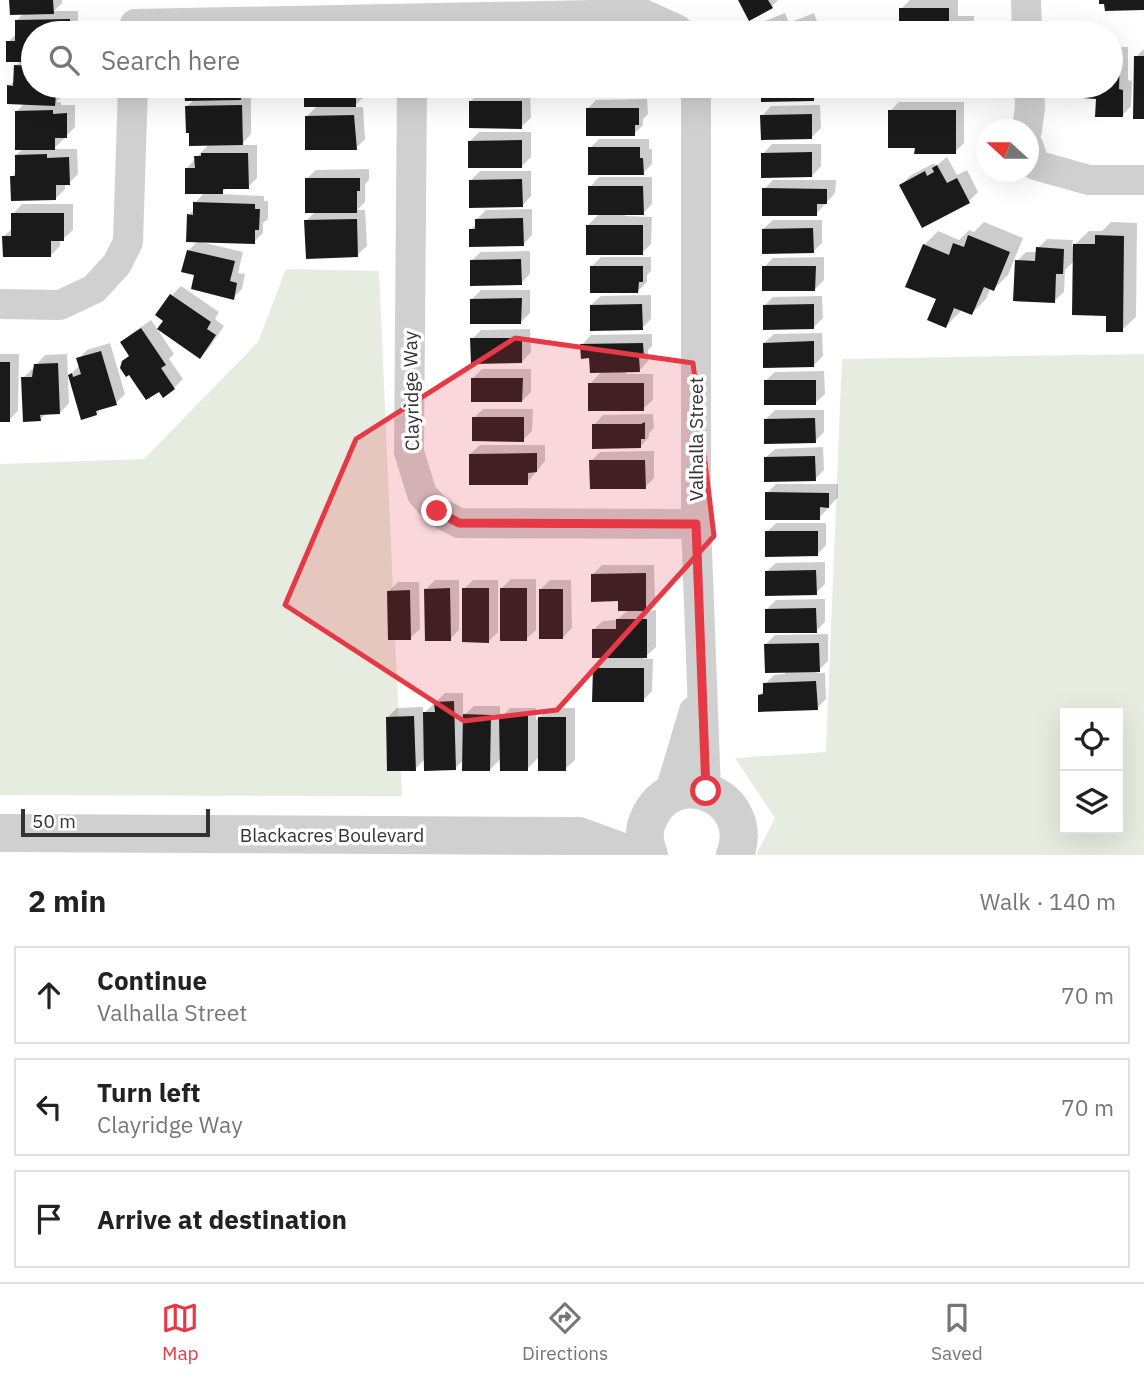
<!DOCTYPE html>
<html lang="en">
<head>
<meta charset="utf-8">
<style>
	:root { --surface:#fff; --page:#f2f2f2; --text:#222; --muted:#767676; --line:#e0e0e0; --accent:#e63946 }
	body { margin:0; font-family:"IBM Plex Sans",sans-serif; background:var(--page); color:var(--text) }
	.controls { position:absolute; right:21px; bottom:21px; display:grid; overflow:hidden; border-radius:0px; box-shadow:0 7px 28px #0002 }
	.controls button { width:63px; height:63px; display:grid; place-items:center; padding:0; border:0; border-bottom:2px solid var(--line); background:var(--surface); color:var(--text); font:35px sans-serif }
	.compass { position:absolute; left:976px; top:119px; width:63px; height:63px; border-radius:50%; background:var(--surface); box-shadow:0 7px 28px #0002; rotate:291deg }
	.scale { position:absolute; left:21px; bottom:18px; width:189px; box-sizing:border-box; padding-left:7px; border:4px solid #333; border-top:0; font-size:19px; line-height:24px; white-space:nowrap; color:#333; -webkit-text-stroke:5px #fff; paint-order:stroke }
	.stop { position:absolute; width:21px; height:21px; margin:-16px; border:5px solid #e63946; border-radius:50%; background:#fff }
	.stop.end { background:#e63946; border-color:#fff; box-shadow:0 2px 7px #0008 }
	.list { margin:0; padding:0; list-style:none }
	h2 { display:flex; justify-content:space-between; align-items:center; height:91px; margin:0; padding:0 28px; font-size:30px }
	h2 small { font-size:23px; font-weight:400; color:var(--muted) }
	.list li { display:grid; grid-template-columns:46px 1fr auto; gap:21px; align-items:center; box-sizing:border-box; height:98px; margin:0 14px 14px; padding:0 14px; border:2px solid var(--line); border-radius:0px }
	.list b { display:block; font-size:26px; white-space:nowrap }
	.list p { margin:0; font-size:23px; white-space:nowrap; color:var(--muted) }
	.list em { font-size:23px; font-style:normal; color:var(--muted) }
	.icon { flex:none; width:38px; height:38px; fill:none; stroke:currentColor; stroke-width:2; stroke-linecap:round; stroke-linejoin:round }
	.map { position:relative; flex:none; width:1144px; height:855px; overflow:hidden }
	.search { position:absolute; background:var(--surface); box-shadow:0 7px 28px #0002; left:21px; right:21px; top:21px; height:77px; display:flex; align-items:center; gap:18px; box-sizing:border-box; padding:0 24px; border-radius:38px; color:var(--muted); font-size:26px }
	.sheet { height:427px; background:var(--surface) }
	nav { display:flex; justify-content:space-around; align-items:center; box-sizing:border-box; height:98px; border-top:2px solid var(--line); background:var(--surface); font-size:19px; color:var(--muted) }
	nav a { display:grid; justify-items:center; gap:4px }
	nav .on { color:var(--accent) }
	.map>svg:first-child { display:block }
	.green { fill:#e6ecdf; fill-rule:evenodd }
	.shadow { fill:#0003 }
	.building { fill:#1a1a1a }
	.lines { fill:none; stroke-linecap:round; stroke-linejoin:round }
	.minor { stroke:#d0d0d0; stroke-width:30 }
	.tertiary { stroke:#d0d0d0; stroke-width:38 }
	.route { stroke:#e63946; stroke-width:9 }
	.marked { fill:#e63946; fill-opacity:0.2; stroke:#e63946; stroke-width:5; stroke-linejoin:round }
	.labels { text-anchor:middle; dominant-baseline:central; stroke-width:7; stroke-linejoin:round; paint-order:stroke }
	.street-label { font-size:19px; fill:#333; stroke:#fff }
</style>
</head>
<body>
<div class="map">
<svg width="1144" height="855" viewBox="0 0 1144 855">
	<rect width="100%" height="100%" fill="#fff"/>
	<path class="green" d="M286 269 379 271 402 796 0 795V464L144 459 258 342Z
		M1144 354V855H756L775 818 735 758 826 752 842 359ZM1118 713V829H1065V713Z"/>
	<path class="shadow" d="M11 0H62V3L54 11H78V33H33V86H73L66 93 64 92V95L56 102H61V105H75V127L66 136H64V139L53 149H77L78 174 69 183H65V189L56 198 12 177 17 172 16 155 24 148 16 112 25 103 9 86 15 80 16 66 22 60 8 42 17 33V20L24 13Z
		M740 0H778L772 6Z
		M910 0H958V16H974V33H901V9Z
		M785 13 789 23 814 13 821 33H752L760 23Z
		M1111 47H1128V80L1132 81 1131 106 1122 116 1097 97 1084 96V86H1111Z
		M1144 49V117L1136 57Z
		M186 86H249V89L242 97 251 96V134L241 145H257V178L248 187H227L220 194 264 196V201H268V219L263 223V233L254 242H201L243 252 238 273 245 274 242 289 233 298 197 274 188 251 199 240 189 215 194 209 195 203 205 192 186 169 209 144 187 106 194 100H186Z
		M306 86H365V96L353 107H363L365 139 356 148 307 116 318 105H306Z
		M577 86H652L643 96 577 95Z
		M762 86H822L823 90 813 100 762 101Z
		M897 86H964L957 94 898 95Z
		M480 92H530L531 118 521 127 471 101Z
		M647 99 648 114 643 119V125L634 134 587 109 596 100Z
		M899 102H964V143L955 152 890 111Z
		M820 105 821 128 812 137 762 116 771 106Z
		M479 132H531V157L522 166 469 142Z
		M599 139H649V149H652V164L643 173 590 148Z
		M772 144H821V166L812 176 763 154Z
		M947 157 957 175 967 170 978 192 969 201 923 226 901 185 910 176 934 163 936 166Z
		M369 169V180L365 184V202L357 210H365L367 246 357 255 306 221 316 211 306 179 316 170Z
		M480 171H531V196L522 206 471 180Z
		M599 177H652V204L643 213H625V216L652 217 651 244 642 253 588 225 600 213 590 187Z
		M773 180H836L835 193 816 214 764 189Z
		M22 204H73V230L63 239H60V246L51 255 4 236 13 228V214Z
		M532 209V235L523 245 471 229 477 224V219L486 210Z
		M773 220H822V243L813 252 763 229Z
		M984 222 1023 238 1008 275 994 289 991 287 986 299 972 313 961 309 960 312 946 326 924 245 938 231 959 240 969 230 974 232Z
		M1111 222 1137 223 1136 317 1122 330 1108 314 1075 260 1065 270 1064 292 1054 301 1017 261 1026 252H1037L1038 248 1047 239 1073 240 1072 247 1089 231H1102Z
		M530 251V274L521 283 471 261 481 252Z
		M601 257H651V271L647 275V282L638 291 591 267Z
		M824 257V280L815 289 764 267 773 258Z
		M181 286 219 312 215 319 224 326 209 348 200 357 165 320 158 315 172 295Z
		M481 290H530V313L521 322 472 299Z
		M651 295V319L642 328 591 305 601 296Z
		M822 296 823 318 814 327 764 306 773 297Z
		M151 320 174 354 169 359 183 379 174 388 131 355 122 343 131 334Z
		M530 329 531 352 522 362 472 339 481 330Z
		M822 333 823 356 814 365 764 343 774 334Z
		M652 334V346L648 350V361L639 371H626V374H653V400L643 409 590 384 602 371 582 345 591 335Z
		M110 343 125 394 116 403 102 407 96 414 70 375 79 366 78 359 87 350Z
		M0 354H19L18 411 9 420H0Z
		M67 354 69 403 60 413H46L40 420 23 378 32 369 35 368 36 365 45 355Z
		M482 369H531V392L522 401 473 378Z
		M824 371 825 394 815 403 765 381 775 372Z
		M483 409H533L532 431 523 440 474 418Z
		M775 410H824V432L815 441 765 420Z
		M653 414 654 428 649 433V437L640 447 594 425 603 415Z
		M480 445H545V461L527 483 470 454Z
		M823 447 824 470 815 479 765 458 775 449Z
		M654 451V478L645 487 591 461 600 452Z
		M776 484H838V497L819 518 767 493Z
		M776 523H826V545L817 555 767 532Z
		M825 562V584L816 593 766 572 776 563Z
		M602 565H654L655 600 644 611 656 610V647L643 659H653L652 691 643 700 594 668 606 656 593 630 603 621 617 620 629 609 592 575Z
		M511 579H536V630L526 639 502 588Z
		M435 580H459V630L450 639 426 589Z
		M473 580H498V632L489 641 464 589Z
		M550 580H571L572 628 563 637 541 589Z
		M398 582H419L420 629 410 638 389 591Z
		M825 599V622L816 631 767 609 776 600Z
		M828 634V661L816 673H825L826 699 817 708 759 695 765 690V684L774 675 785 674V671L766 644 775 635Z
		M445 693H463V716L474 706H500V719L510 708H536V720L549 708H575V760L565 769 539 757 527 769 501 758 490 770 464 760 455 768 425 759 415 769 388 717 397 708 423 707V714Z"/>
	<path class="building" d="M9 0H53L54 14 10 15Z
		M738 0H768L773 8 749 21Z
		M1099 0H1144V10L1105 11 1104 4H1099Z
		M899 8H949V24H966V33H899Z
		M70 19V33H33V62H6V41H15V20Z
		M776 21 780 31 804 21 809 33H745Z
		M1111 55 1120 56 1119 89 1123 90V117H1095L1096 99 1082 98 1083 86H1111Z
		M1134 56H1144V119H1133Z
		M14 65 33 66V86H67V94H56L55 106 7 104V85L13 86Z
		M184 86H240L241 100 185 101Z
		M304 86H356V107H304Z
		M467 86H522V89L467 91Z
		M575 86H644V97H575Z
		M761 86H814V101L761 102Z
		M896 86H957V95L896 97Z
		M469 101H522V129L469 128Z
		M242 105 243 145 189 146V133H186L185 106Z
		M586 108H639V125H635V136H586Z
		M53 110V114L67 113V138H55V150H15V111Z
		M888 110H956V154H914L915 148H888Z
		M812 114V139L761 140 760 115Z
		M354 115 357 150H305V116Z
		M522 140V168H468V141Z
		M588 147H640V158H643L644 175H588Z
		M812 152V177L761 178V153Z
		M201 153H248L249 189H223V194H185V168H195L194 156H201Z
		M47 154V158L69 157 70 185H56V200L11 201 10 176H15V155Z
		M937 165 947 183 957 178 970 203 922 228 899 185 925 171 927 176 934 172 932 168Z
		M305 178H360V191H357V213H305Z
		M522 179 523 207 469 208V180Z
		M588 186H643L644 215H588Z
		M762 188 827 189V204H817V216H762Z
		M193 202 255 204V209H260L259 230H255V244L186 242 187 214 193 215Z
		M11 213H64V241H51V257H3L2 236H11Z
		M523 218 524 246 469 247V229H475V219Z
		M357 219 358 257 306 259 304 220Z
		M586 225H643V255H586Z
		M813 228 814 253 762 254V229Z
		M968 235 1010 252 994 291 984 287 972 315 954 308 946 328 927 320 936 299 905 287 923 244 949 255 953 243 964 247Z
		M1095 235 1124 236 1123 332H1106V316L1072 315 1073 244H1095Z
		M1036 247 1064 249 1063 274H1056L1055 303 1013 301 1015 260 1035 261Z
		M187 250 235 261 230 281 237 283 234 300 191 289 194 275 181 272Z
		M521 259 522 285 470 286V260Z
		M590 266H643V282H639L638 293H590Z
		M762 266H816L815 291H762Z
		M170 294 211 322 207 329 216 335 200 359 157 329 163 321 155 315Z
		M522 298 521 324H470V299Z
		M642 304 643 330 590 331V305Z
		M814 304V329L763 330V305Z
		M141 328 166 365 161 368 175 389 163 398 159 392 146 400 129 375 126 377 120 368 122 361 129 356 120 342Z
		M470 338H522V363L471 364Z
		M814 341V367L763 368V343Z
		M643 343 644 357H639L640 372 590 373 589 358 581 359 580 344Z
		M101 351 117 405 96 411 97 415 81 420 68 375 72 373 73 377 81 374 76 358Z
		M0 362H10V422H0Z
		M58 363 60 414 40 415 41 421 23 422 21 377H32L34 364Z
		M471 378H523L522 402H471Z
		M764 380H816V405H764Z
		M588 383H644V411H588Z
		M472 417H524V442L472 441Z
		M815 418 816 443 764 444V419Z
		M645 422V439H641V448L592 449V424H641Z
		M537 453V472L528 473V485H469V454Z
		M815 456 816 481 764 482V457Z
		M589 460H645L646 489H590Z
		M765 492 829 493V508L820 507V520H765Z
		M765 531H818V556L765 557Z
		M816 570 817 595 765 596V571Z
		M646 573V611H618V601L591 602V574Z
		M450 588 451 641H425L424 589Z
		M462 588H489V643L462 642Z
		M500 588H527V641H500Z
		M539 589H563V639H539Z
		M410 590 411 640H388L387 591Z
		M816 608 817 633H765V609Z
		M616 619H647V658H592V629H616Z
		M819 643 820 672 765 673 764 644Z
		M593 668H644V702H592Z
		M816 681 818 710 758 712V695L763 694V683Z
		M454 701 456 770 424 771 423 712H435L434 702Z
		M463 714 491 715 490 771H462Z
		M414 716 416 771H387L386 717Z
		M499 716H528V771H500Z
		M538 717H566V771H538Z"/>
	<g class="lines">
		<path class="minor" d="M1026 0 1027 33
			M135 24 643 14 678 30 680 33
			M412 86 409 452 422 494 437 511 459 523 696 524
			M696 86V524L706 791
			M1027 130 1030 107 1029 86
			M1028 145 1035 165 1089 180H1144
			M0 304 60 305 94 289 117 264 128 242 133 86
			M669 795 694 711"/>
		<path class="tertiary" d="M0 833 579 836 631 855
			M649 855C644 843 643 829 649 818 674 762 757 796 735 855"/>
	</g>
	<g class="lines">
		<path class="route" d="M437 511 459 523 696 524 706 791"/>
	</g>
	<path class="marked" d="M515 338 693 363 714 536 557 710 464 721 285 605 356 439Z"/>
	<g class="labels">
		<g class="street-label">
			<text transform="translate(411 391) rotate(-91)">Clayridge Way</text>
			<text transform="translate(696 439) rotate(-90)">Valhalla Street</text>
			<text x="332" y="835">Blackacres Boulevard</text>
		</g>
	</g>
</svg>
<div class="controls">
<button><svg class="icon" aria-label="locate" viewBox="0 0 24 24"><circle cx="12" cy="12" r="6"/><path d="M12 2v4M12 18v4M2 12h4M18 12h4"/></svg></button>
<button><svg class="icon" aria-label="layers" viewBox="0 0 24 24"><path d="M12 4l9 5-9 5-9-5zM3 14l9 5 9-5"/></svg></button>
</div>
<svg class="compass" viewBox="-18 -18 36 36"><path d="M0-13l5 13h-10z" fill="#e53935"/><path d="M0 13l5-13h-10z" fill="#767676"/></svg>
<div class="scale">50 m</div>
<div class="stop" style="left:706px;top:791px"></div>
<div class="stop end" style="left:437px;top:511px"></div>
<div class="search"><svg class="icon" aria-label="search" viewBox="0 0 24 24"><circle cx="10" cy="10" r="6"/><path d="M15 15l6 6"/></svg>Search here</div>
</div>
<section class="sheet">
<h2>2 min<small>Walk · 140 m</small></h2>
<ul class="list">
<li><svg class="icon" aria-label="ahead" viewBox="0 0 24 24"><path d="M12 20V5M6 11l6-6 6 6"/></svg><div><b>Continue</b><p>Valhalla Street</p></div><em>70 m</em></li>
<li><svg class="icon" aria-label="left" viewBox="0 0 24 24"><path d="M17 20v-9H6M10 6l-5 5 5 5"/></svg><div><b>Turn left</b><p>Clayridge Way</p></div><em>70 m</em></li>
<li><svg class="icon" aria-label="arrive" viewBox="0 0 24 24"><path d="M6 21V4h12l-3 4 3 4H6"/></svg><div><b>Arrive at destination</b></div></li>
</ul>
</section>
<nav>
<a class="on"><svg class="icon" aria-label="map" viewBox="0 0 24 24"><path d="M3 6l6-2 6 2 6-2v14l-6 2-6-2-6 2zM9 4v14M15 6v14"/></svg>Map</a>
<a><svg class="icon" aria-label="directions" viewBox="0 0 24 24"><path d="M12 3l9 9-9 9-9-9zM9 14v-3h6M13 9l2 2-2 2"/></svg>Directions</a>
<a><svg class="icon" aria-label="saved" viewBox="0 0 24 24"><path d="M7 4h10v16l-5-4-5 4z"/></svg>Saved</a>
</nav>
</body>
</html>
